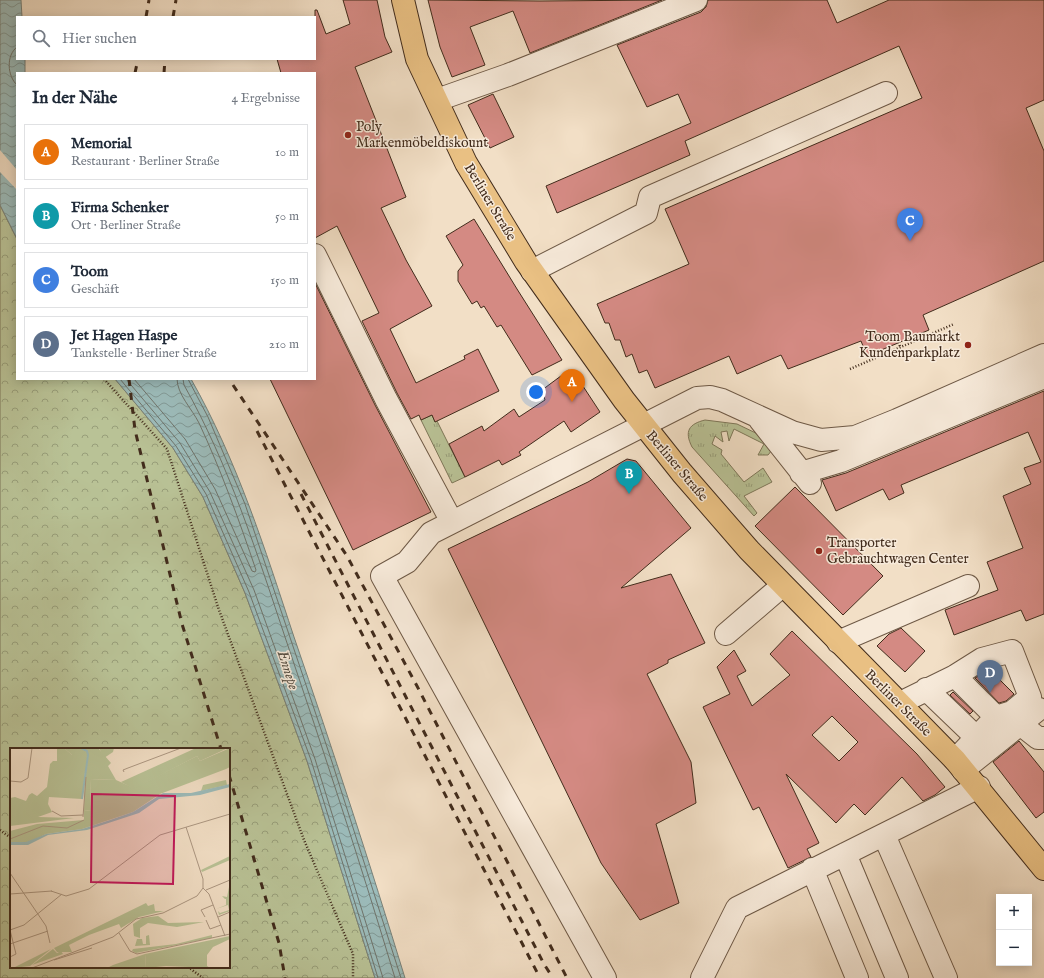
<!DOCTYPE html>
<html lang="de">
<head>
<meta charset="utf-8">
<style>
	:root { --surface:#fff; --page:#f2f2f3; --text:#1f2937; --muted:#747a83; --line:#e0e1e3; --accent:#7c3aed }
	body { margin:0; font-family:"IM FELL English",serif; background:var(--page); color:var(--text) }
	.controls { position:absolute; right:12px; bottom:12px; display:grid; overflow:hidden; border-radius:0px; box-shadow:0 2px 10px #0003 }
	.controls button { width:36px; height:36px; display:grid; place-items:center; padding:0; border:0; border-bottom:1px solid var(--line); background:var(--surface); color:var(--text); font:20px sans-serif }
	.you { position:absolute; left:536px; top:392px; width:14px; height:14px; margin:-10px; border:3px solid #fff; border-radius:50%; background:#1a73e8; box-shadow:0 0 0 6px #1a73e833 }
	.badge { display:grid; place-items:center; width:26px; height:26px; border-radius:50%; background:var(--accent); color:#fff; font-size:13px; font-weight:700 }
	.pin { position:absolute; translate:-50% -33px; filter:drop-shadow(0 1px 2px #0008) }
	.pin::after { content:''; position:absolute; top:21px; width:14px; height:12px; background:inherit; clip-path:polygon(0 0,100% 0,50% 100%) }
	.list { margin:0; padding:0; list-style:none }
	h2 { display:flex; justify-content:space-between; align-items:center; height:52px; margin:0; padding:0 16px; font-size:17px }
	h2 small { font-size:13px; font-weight:400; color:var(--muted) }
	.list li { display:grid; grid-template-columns:26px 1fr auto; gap:12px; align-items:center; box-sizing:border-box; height:56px; margin:0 8px 8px; padding:0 8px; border:1px solid var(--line); border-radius:0px }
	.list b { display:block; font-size:15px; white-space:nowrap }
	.list p { margin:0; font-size:13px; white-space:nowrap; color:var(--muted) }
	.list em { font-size:13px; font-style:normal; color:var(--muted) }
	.icon { flex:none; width:22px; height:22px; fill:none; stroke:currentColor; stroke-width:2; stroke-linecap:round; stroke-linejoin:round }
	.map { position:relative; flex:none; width:1044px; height:978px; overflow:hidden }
	.search { position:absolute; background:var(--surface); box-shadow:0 2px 10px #0003; left:16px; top:16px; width:300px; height:44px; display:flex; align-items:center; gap:10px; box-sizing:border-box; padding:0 14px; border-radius:0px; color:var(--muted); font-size:15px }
	.panel { position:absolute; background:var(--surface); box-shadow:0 2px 10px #0003; left:16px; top:72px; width:300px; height:308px; border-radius:0px }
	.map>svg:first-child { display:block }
	.grass { fill:url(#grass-tufts); stroke:#7e7759 }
	.forest { fill:url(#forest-crowns); stroke:#7e7759; fill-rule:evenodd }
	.water { fill:url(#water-waves); stroke:#78827b }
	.pier { fill:#f2dfc6 }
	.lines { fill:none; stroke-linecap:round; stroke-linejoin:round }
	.shore { stroke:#6f746c; stroke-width:1 }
	.building { fill:#d48a83; stroke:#422c1c; fill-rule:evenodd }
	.minor-casing { stroke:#6e5946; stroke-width:24 }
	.major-casing { stroke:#422c1c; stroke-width:24 }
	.path { stroke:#422c1c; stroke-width:2.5; stroke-dasharray:1 2; stroke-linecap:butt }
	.minor { stroke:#f7eada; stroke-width:22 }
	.major { stroke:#e9c083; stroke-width:22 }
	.rail { stroke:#422c1c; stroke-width:3; stroke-dasharray:7 7; stroke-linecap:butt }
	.poi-dot { fill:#8f2418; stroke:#f7eada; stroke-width:1.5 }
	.labels { text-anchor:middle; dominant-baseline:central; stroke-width:3; stroke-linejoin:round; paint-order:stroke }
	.poi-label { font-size:14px; fill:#422c1c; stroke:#f7eada; text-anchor:start }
	.street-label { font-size:14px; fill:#422c1c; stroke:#f7eada }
	.water-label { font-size:15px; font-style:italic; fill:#585044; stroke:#f7eada }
	.inset-river { fill:none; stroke:#9cbcbb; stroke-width:2 }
	.inset-road { fill:none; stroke:#ac9782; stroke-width:1 }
	.view { fill:#c2185b; fill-opacity:0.15; stroke:#c2185b; stroke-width:2 }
	.inset-edge { fill:none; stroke:#422c1c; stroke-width:2 }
</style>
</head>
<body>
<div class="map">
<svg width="1044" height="978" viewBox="0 0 1044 978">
	<defs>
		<pattern id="grass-tufts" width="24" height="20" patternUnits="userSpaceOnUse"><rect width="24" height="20" fill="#b9c296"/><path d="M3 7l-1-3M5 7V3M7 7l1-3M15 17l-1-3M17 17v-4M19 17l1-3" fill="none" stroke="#989e7a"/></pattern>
		<pattern id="forest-crowns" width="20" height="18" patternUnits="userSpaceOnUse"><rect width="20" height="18" fill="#b9c296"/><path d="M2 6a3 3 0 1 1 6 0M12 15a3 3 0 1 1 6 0" fill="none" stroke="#989e7a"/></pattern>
		<pattern id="water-waves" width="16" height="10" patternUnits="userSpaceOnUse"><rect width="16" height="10" fill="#9cbcbb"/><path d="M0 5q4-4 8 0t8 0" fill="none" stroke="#819997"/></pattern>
	</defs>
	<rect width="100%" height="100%" fill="#f2dfc6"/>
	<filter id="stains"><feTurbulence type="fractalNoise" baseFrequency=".005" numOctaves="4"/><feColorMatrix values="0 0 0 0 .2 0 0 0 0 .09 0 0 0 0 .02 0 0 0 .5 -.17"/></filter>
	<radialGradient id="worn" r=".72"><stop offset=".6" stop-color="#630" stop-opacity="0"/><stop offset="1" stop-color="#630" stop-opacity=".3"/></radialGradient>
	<path class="grass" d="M432 415 435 422 437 421 465 477 452 483 421 420Z
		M705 420 737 424 762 436 772 450 768 455H758L764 444 734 429 729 441 727 431 721 432 723 442 715 436 712 444 722 450 721 454 744 482 763 468 772 482 744 496 757 513 754 516 692 447C684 431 689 424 705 420Z"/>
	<path class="forest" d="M0 205 17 239V379H115L173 448 203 497 245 593 307 761 375 978H0ZM11 749H229V967H11Z"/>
	<path class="water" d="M0 0H21L22 17H17V59H25V73H17V239L0 205Z
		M115 379H191C237 460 265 549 294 637 333 750 370 864 405 978H375L307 761 245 593 203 497 173 448Z"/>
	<path class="pier" d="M0 150 17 170V190L0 172Z"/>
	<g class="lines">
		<path class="shore" d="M17 47C6 55 7 76 17 85
			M120 379 176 446 206 494 249 592 311 760 378 978
			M126 379 180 443 210 492 254 590 315 759 383 978
			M134 379 185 439 215 489 252 571 255 572 256 570C239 520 221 470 199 423 192 409 177 394 177 379
			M183 379 184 385C229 465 257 553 286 640 324 752 361 865 395 978
			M188 379 208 417 245 504 332 762 401 978"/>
	</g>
	<path class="building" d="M343 0H377L385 37 392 52 355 67 406 197 381 208 406 260 432 306 390 329 416 383 465 359 464 356 478 349 499 391 435 422 432 415 421 420 419 415 411 419 397 393 362 321 379 313 337 226 315 238V73H281L277 59H315V10H317L326 34 350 24Z
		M428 0 540 1 662 0 530 53 513 11 470 27 485 65 452 77 440 47Z
		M708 0H827L837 23 889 0H1044V100L1026 108 1044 151V261L923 315 929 330 867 356 861 341 788 369 781 355 737 374 729 356 655 388 647 370 639 373 632 354 626 357 620 340H615L609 323H605L597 304 689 264 665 209 922 98 899 46 685 141 690 155 557 213 546 186 691 123 678 94 647 107 617 45 701 12 706 7Z
		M493 94 514 137 490 148 468 105Z
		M474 219 517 289 562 360 532 375 501 325 497 327 484 306 481 308 477 301 472 304 458 281V271L463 265 446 236Z
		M315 283 375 405 431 512 353 550 270 379H315Z
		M569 370 572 376 575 374 600 412 571 432 564 421 519 452 521 455 502 465 499 460 465 477 449 444 482 426 484 431 514 409 519 417 545 400 542 390Z
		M1044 391V614L1026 621 1021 610 954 635 945 610 998 590 987 562 1023 548 1003 496 1031 484 1024 468 1041 462 1028 432 901 485 904 493 889 500 883 489 836 511 822 480 846 473Z
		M627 459 636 461 691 528 621 588 671 574 705 643 668 660V663L647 674 691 762 696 803 656 824 679 903 640 920 601 863 448 549 588 482Z
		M795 487 883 576 843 615 755 526Z
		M901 628 925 651 905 672 877 646 889 634Z
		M792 631 917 754 945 787 935 795 923 801 902 777 865 815 854 804 836 823 786 774 819 843 807 849 811 857 788 868 759 807 753 810 703 707 730 694 717 667 734 650 746 671 737 676 752 706 790 675 770 654ZM832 716 858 742 839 761 812 735Z
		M990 670 1014 694 1006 701 999 703 975 678Z
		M953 692 973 711 970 714 950 695Z
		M1019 741 1044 772V812L1036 818 993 762Z"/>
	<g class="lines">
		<defs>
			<path id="minor" d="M437 100 508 75 696 0
				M315 255 386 399 452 522
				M532 271 646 213 650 197 886 93
				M760 420 810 483
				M801 473 841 461 1044 377
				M726 634 782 586
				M838 642 968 586
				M955 676 996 717
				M926 689 977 738
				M900 703 955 676 982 659 1012 651 1030 697 1012 712 996 717 955 760
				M1020 724 1038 738H1044
				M963 770 1039 709
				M884 835 946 978
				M845 854 897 978
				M812 869 857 978
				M605 978 382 576 407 562 431 533 697 398 710 397 722 400 792 432 821 440 855 437 897 420 1044 355
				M702 978 737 908 979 787"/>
			<path id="major" d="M403 0 417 59 466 163 526 262 624 400 682 473 749 550 955 760 1044 869"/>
		</defs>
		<use href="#minor" class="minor-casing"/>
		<use href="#major" class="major-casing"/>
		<path class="path" d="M899 342 900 347
			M850 369 954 324
			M104 379 167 449 219 610 304 840 353 954V978
			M0 830 11 838
			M188 967 203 978"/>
		<use href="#minor" class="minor"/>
		<use href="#major" class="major"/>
		<path class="rail" d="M146 17 149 0
			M173 17 176 0
			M135 73 138 59
			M164 73 165 59
			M129 379 135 430 182 624 221 749
			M233 385 347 556 417 686 567 978
			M257 431 540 978
			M301 494 544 964 553 978
			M229 775 279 943 285 978"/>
	</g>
	<g class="poi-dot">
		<circle cx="348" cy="135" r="4"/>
		<circle cx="968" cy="345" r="4"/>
		<circle cx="819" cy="551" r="4"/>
	</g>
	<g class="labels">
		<g class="poi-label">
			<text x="356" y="127">Poly<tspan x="356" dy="16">Markenmöbeldiskount</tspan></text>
			<text x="960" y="337" text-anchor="end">Toom Baumarkt<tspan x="960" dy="16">Kundenparkplatz</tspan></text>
			<text x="827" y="543">Transporter<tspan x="827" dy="16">Gebrauchtwagen Center</tspan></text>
		</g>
		<g class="street-label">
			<text transform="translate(490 202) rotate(59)">Berliner Straße</text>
			<text transform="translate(677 466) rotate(50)">Berliner Straße</text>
			<text transform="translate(898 703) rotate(45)">Berliner Straße</text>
		</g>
		<g class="water-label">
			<text transform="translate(288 670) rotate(72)">Ennepe</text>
		</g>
	</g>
	<g transform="translate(10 748)">
		<rect width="220" height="220" fill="#f2dfc6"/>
		<path d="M89 0H104L103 4 94 10ZM216 32 217 37 191 43 193 37ZM220 108V112L192 124 191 122ZM220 134V163L209 167 208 163 210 165 219 162 218 157 206 161 216 157V151H215L212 148 217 149ZM136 155 138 158 144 156 145 163H154L129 169 111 180 109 176 79 187 59 197 62 204H47L44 200ZM148 168 158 175 194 174 167 179 138 175 130 180V190L124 188 123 176 132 170ZM139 187 140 197 125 198 127 191H132L133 196H136V188ZM202 187V190L126 205 122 203 123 201 166 196ZM41 201 20 218 3 220ZM43 201 47 205 51 203 53 206 22 217Z" fill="#b9c296"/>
		<path d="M47 0H54L62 7 75 24 72 51 39 49 38 56 42 64 28 69 64 70 0 78V50L5 49 16 53 19 47 22 45 27 48 37 39 40 16 43 13H47ZM220 0V19L216 21 150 46 123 64 72 81 36 86 19 94H0V83L27 76 74 72V63L81 62 80 31 106 32 124 40 187 8 190 13ZM220 188V191L203 199 197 207V218L200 220 156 218 136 220 135 206Z" fill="#b9c296"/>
		<path d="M54 0H88L101 15 98 18 106 32 80 31 81 62 74 63 75 24 62 21V7ZM186 0H218L190 13 187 8 124 41 111 34ZM35 78 38 84 17 93 4 94 3 91ZM135 206 136 220H97L103 217Z" fill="#b9c296"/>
		<path d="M220 36V39L190 47 149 51 129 65 77 82 38 87 18 97H0V94H16L36 86 72 81 100 72 123 64 153 45H181Z" fill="#9cbcbb"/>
		<path class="inset-river" d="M71 0 77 3 78 7 72 51"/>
		<path class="inset-road" d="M114 24 113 22 118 20 171 0M0 33 11 34 18 30 22 0M42 63 51 68 73 67M73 69 76 29M0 91 33 78 57 80 74 72M0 125 36 178 40 195M193 140 199 146 215 188M196 142 220 132M41 143 56 148 79 141 150 87 220 66M0 146 42 143M195 169 191 162 203 157M208 169 220 164M196 172 200 181 211 177M0 182 14 177 52 146M0 182 6 206 0 209M109 185 120 203 127 206 220 186M0 196 38 183M44 212 82 200M22 220 103 189 126 171 153 165 187 148 193 140V131L176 79"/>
		<path class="view" d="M82 46 165 48 163 136 81 134Z"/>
		<rect width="220" height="220" class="inset-edge"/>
	</g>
	<rect width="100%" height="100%" filter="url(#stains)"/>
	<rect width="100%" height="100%" fill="url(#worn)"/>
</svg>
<div class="controls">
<button>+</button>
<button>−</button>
</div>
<div class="you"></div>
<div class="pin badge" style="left:572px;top:402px;background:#e8710a">A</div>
<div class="pin badge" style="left:629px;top:494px;background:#0f9aa8">B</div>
<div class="pin badge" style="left:910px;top:241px;background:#3f7fe0">C</div>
<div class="pin badge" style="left:990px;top:693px;background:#5c6f8a">D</div>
<div class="search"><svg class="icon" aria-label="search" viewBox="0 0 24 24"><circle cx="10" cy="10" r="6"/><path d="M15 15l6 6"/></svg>Hier suchen</div>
<section class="panel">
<h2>In der Nähe<small>4 Ergebnisse</small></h2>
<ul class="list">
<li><span class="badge" style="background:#e8710a">A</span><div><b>Memorial</b><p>Restaurant · Berliner Straße</p></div><em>10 m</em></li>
<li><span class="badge" style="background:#0f9aa8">B</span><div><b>Firma Schenker</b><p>Ort · Berliner Straße</p></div><em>50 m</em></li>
<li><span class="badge" style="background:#3f7fe0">C</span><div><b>Toom</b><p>Geschäft</p></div><em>150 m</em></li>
<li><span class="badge" style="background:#5c6f8a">D</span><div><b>Jet Hagen Haspe</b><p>Tankstelle · Berliner Straße</p></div><em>210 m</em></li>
</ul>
</section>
</div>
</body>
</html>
